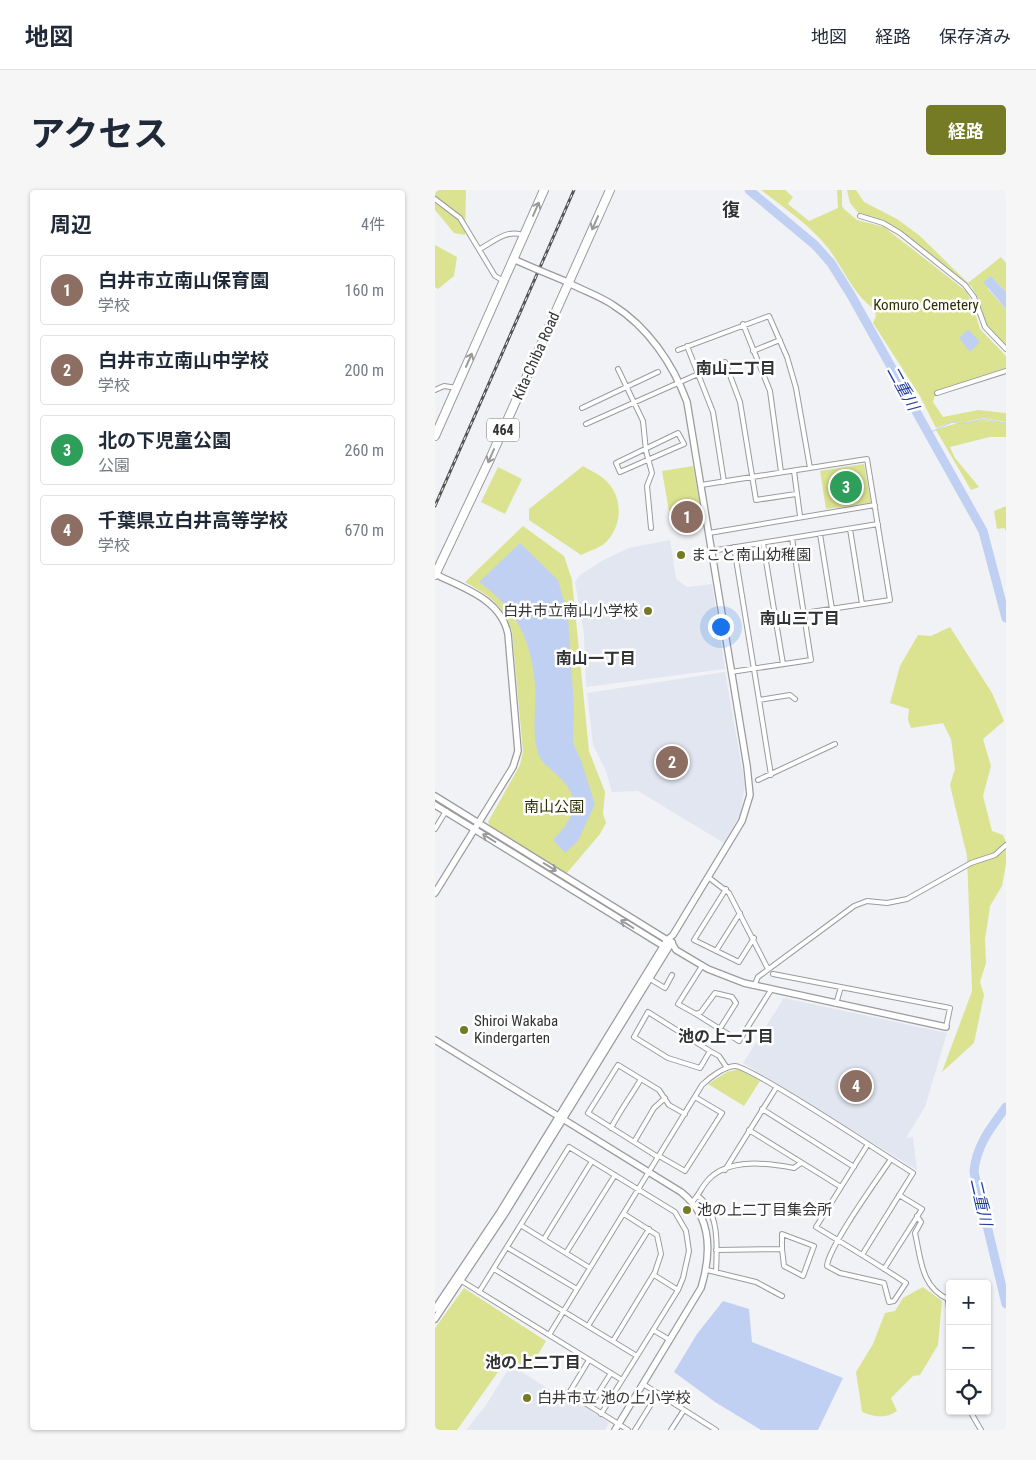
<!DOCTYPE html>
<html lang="ja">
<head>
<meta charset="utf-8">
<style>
	:root { --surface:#fff; --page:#f6f6f7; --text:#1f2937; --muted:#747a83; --line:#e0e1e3; --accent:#757a24 }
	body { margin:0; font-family:"Roboto Condensed","Noto Sans JP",sans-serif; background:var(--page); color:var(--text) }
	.controls { position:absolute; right:15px; bottom:15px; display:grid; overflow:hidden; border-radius:5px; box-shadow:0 1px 4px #0004 }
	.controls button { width:45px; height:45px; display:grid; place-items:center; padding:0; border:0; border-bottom:1px solid var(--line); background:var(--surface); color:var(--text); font:25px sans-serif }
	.you { position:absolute; left:285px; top:436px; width:18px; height:18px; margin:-12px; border:4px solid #fff; border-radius:50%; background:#1a73e8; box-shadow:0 0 0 8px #1a73e833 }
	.badge { display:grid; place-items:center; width:32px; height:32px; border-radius:50%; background:var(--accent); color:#fff; font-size:16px; font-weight:700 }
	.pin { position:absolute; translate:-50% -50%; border:2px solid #fff; box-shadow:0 1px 5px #0006 }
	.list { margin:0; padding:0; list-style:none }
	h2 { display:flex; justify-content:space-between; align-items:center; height:65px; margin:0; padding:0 20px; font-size:21px }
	h2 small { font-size:16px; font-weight:400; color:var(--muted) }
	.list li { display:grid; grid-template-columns:32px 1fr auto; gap:15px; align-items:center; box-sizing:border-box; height:70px; margin:0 10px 10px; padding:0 10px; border:1px solid var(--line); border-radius:5px }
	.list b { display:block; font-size:19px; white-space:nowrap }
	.list p { margin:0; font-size:16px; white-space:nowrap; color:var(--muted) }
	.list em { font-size:16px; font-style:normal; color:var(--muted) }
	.icon { flex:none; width:28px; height:28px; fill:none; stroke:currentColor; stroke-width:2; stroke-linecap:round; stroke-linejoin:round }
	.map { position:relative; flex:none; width:571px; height:1240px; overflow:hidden; border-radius:5px }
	header { display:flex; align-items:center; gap:30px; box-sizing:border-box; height:70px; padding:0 25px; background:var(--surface); border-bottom:1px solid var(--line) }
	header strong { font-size:24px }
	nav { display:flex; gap:28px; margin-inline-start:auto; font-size:18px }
	.intro { display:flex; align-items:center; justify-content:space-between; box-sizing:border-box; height:120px; padding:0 30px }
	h1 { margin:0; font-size:35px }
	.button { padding:12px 22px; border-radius:5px; background:var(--accent); color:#fff; font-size:18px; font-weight:700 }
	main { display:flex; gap:30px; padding:0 30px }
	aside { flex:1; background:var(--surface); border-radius:5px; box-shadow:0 1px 4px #0004 }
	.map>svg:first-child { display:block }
	.built { fill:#e1e6f0 }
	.green { fill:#dbe390 }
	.water { fill:#c0d0f2 }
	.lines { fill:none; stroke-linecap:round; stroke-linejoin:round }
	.stream { stroke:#c0d0f2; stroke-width:1 }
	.river { stroke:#c0d0f2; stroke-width:9 }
	.street-casing { stroke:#9a9b9e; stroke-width:6 }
	.secondary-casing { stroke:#9a9b9e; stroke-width:8 }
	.highway-casing { stroke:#9a9b9e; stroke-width:10 }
	.street { stroke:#fff; stroke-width:4 }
	.secondary { stroke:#fff; stroke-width:5.5 }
	.highway { stroke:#fff; stroke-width:8 }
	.rail-casing { stroke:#545455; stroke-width:3 }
	.rail { stroke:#fff; stroke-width:1; stroke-dasharray:4; stroke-linecap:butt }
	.secondary-bridge-casing { stroke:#9a9b9e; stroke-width:8; stroke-linecap:butt }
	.secondary-bridge { stroke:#fff; stroke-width:5.5 }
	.oneway { stroke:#99999a }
	.poi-dot { fill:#757a24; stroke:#fff; stroke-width:2 }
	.labels { text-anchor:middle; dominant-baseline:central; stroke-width:5; stroke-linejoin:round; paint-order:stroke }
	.shield { fill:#fff; stroke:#707071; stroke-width:1 }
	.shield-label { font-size:14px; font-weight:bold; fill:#333334 }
	.park-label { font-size:15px; fill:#2e3004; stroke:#fff }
	.street-label { font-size:15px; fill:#333334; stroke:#fff }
	.poi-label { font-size:15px; fill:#333334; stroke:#fff; text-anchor:start }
	.neighbourhood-label { font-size:16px; font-weight:bold; fill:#313234; stroke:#fff }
	.water-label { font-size:16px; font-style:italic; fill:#203f9c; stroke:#fff }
	.quarter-label { font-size:18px; font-weight:bold; fill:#313234; stroke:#fff }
</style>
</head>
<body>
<header>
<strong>地図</strong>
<nav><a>地図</a><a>経路</a><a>保存済み</a></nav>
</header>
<div class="intro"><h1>アクセス</h1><a class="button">経路</a></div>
<main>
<aside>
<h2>周辺<small>4件</small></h2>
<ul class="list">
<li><span class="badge" style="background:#8d6e63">1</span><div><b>白井市立南山保育園</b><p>学校</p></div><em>160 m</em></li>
<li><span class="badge" style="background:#8d6e63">2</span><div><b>白井市立南山中学校</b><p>学校</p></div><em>200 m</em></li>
<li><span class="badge" style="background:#2e9e5b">3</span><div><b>北の下児童公園</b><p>公園</p></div><em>260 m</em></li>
<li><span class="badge" style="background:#8d6e63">4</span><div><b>千葉県立白井高等学校</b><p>学校</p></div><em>670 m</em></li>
</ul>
</aside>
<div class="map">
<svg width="571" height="1240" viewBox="0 0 571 1240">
	<rect width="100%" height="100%" fill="#f1f2f6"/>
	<path class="built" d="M235 350 241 389 252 397 277 394 290 479 151 497 149 444 140 392 145 385 170 369 194 358Z
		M290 482 310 595 305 625 289 653 203 601 177 602 171 581 158 555 152 503Z
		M349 808 512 843 490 917 471 948 478 947 482 980 308 873Z
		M76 1175 137 1214 144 1213 174 1233 170 1240H31L51 1215Z"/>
	<path class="green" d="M0 0H31L30 45 19 43 0 20Z
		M326 0H350L358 7 353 14 374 31 403 18 402 0H407V16L409 19 422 30 449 37 531 101 537 112 545 139 571 166V179L501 203 498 212 508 227 543 220 571 223V232L549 228 526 233 517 232 501 238 485 206 438 133 441 126 439 119C418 104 409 79 393 58 375 35 349 18 326 0Z
		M412 0H421L429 12 462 29 485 46 533 93 566 67 571 73V102L556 86 553 99 571 119V156L552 135 542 106 536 96 498 69 467 42 447 31 425 25 415 13Z
		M0 55 22 67 19 86 3 99 0 97Z
		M549 230 571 233V247H555L515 257 520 268 544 297 536 300 501 240C517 233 532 232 549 230Z
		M429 274 436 313 391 319 385 281Z
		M148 276C154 280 162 283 168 288 187 303 189 331 173 350 168 357 154 361 146 365L94 330V319Z
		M258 276 265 315 234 321 227 281Z
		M63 277 87 289 70 324 46 312Z
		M571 316V341L569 338 562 339 559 321Z
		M88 336 129 366 137 390 154 561 170 602 168 624 171 633 165 644 131 684 56 637 53 632 85 575 88 561 77 441C68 413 52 405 30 392Z
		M515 437 557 503 569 531 548 549 556 576 548 606 557 641 568 645 571 652V674L567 696 555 716 553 730 550 749 551 773 545 792 549 805 539 853 507 882 537 801 532 666 515 595 520 579 516 549 508 533 476 538 473 530 474 519 455 513 465 476 483 445 496 446Z
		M304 879 325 891 309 916 273 894 292 882Z
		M488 1097 507 1111 503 1155 485 1185 478 1186 456 1208 462 1221C450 1229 440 1227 427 1222L421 1182 438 1154 450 1123 460 1121 468 1108Z
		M29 1098 111 1151 94 1180 77 1169 68 1175 22 1240H3L0 1238V1138Z"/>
	<path class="water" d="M556 86 571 102V119L548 92Z
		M533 139 545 152 535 162 524 148Z
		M85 353 123 390 133 426 139 518 138 553 146 570 160 614 143 651 130 663 118 650C129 638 139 628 138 611 135 587 107 579 103 563 96 540 102 517 100 494 96 450 81 418 44 392Z
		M288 1111 314 1119 317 1152 408 1188 383 1240H326L280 1212 239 1182 262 1144Z"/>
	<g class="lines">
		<path class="stream" d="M494 243 517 232 526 234 549 229 571 233"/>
		<path class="river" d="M314 0 380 55 396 73 416 105 548 341 571 428
			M571 917C556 937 541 956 539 982L571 1114"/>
		<defs>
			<path id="street" d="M0 9 25 28 60 86 69 91
				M425 26 448 33 465 43 530 95 539 107 550 137 571 159
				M45 59C59 51 73 39 88 45
				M308 134 335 201 346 282
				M252 156 278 222 289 292
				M243 160 334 126 352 167 361 198 375 278
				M318 161 345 150
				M183 179 208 231 211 261 217 283 212 296 216 338
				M0 200 9 196 22 198
				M502 203 571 181
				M147 218 223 182
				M151 234 290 172 305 212 321 310 361 304
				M243 243 249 254 185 282 181 273Z
				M359 281 365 326
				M266 295 432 269 455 410 369 423
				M415 339 427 414
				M274 343 440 315
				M385 344 397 419
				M328 353 348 474
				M299 357 324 510 355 505 360 509
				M276 361 443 334
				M296 482 376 470 357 348
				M324 510 336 585
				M323 590 400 554
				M0 639 11 621
				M273 687 294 703 333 779
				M291 699 259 750 304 772 319 748
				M281 761 305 723
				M267 776 243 814 261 824 266 822 280 803 297 807 301 813 284 840
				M338 784 515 818 511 837
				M215 789 230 798 237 785
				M319 796 323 787 419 716 432 711 452 713 472 709 536 673 560 665 571 655
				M401 814 406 797
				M261 824 304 851 336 800
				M275 861 265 878 233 868 199 847 213 822 275 861 284 866 292 878
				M327 919 419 977
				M176 938C185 921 196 906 206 889
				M314 940 406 997
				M199 952 219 918 230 908
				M224 966 250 981 287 923 260 907
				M223 967 153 923 183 875 224 900 234 915 250 924
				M290 980 341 898
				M263 1006C285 1022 282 1058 281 1082
				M258 1011C264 1005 267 996 274 989 294 968 333 973 359 978L366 973
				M482 1026 486 1032 480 1043C486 1069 486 1097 513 1109L515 1130
				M87 1036 155 1078
				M109 1049 157 971
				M73 1058 142 1099
				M281 1060 347 1059V1044L379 1056 368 1086 349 1076 347 1059
				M131 1063 180 985
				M427 1065 478 983 456 969
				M59 1079 202 1166
				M449 1079 487 1019 464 1005
				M272 1080 321 1092 347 1106
				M219 1085 243 1100
				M25 1090 187 1190
				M44 1102 134 957 240 1022 251 1041 254 1061 248 1088 243 1100 166 1224
				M153 1136 214 1039
				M218 1140 235 1150
				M114 1145 267 895C274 888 290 876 300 876 313 876 436 956 456 969 442 990 394 1056 392 1076L405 1083 449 1093 454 1112 459 1111 471 1093C441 1073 411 1055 381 1037L433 954
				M178 1151 220 1082 226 1064 222 1045 189 1024
				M154 1170 134 1203 193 1240
				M208 1194 281 1240
				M155 1216 176 1183
				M535 1221 546 1240
				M200 1240 223 1203
				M236 1240 249 1220"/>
			<path id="secondary" d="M78 69 101 79
				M0 606 237 753 241 760 273 779 309 793 511 837
				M0 615 230 757
				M0 703 78 577 83 561 73 444C66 409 28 398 0 384
				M0 850 246 1002C277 1026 277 1062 266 1098L180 1240
				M0 1119 65 1022 232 750 238 745 307 631 315 605 312 576 252 212C238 174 213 137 178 115 163 105 146 100 130 91
				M0 1129 69 1025 237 752"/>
			<path id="highway" d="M0 246 109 0
				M0 385 55 269 175 0"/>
		</defs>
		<use href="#street" class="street-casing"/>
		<use href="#secondary" class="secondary-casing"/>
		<use href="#highway" class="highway-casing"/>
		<use href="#street" class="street"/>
		<use href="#secondary" class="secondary"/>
		<use href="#highway" class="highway"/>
		<defs>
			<path id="rail" d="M0 316 139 0"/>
		</defs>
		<use href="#rail" class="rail-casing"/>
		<use href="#rail" class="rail"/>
		<defs>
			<path id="secondary-bridge" d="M101 79 130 91"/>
		</defs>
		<use href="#secondary-bridge" class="secondary-bridge-casing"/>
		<use href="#secondary-bridge" class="secondary-bridge"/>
	</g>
	<defs><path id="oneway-shaft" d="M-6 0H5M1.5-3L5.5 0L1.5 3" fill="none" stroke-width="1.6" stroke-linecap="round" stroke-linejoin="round" transform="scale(1.25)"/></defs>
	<g class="oneway">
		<use href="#oneway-shaft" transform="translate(101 19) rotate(-66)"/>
		<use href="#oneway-shaft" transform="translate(160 33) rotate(114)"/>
		<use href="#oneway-shaft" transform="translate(34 170) rotate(-66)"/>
		<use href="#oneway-shaft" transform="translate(56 266) rotate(114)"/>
		<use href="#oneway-shaft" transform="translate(54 648) rotate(-148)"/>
		<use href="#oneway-shaft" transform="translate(115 677) rotate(32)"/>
		<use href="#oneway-shaft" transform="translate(192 734) rotate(-148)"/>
	</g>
	<g class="poi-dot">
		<circle cx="246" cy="365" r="5"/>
		<circle cx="213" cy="421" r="5"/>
		<circle cx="29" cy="840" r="5"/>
		<circle cx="252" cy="1020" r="5"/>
		<circle cx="92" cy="1208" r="5"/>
	</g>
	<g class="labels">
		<rect class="shield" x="52" y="228.5" width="32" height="23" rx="4"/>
		<g class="shield-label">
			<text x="68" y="240">464</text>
		</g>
		<g class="park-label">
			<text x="491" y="115">Komuro Cemetery</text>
			<text x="119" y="617">南山公園</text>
		</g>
		<g class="street-label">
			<text transform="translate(101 166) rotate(-66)">Kita-Chiba Road</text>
		</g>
		<g class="poi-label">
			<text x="256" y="365">まこと南山幼稚園</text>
			<text x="203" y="421" text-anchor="end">白井市立南山小学校</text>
			<text x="39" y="831">Shiroi Wakaba<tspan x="39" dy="17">Kindergarten</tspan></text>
			<text x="262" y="1020">池の上二丁目集会所</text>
			<text x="102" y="1208">白井市立 池の上小学校</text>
		</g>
		<g class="neighbourhood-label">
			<text x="301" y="178">南山二丁目</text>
			<text x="365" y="428">南山三丁目</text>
			<text x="161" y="468">南山一丁目</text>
			<text x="291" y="846">池の上一丁目</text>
			<text x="98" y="1172">池の上二丁目</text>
		</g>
		<g class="water-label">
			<text transform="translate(468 198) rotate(61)">二重川</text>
			<text transform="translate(546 1012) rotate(77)">二重川</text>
		</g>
		<g class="quarter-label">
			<text x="296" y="19">復</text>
		</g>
	</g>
</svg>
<div class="controls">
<button>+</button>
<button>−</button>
<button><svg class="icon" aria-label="locate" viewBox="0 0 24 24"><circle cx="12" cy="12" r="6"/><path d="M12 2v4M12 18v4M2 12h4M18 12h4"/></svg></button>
</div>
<div class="you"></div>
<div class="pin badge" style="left:252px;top:327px;background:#8d6e63">1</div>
<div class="pin badge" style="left:237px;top:572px;background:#8d6e63">2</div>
<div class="pin badge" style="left:411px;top:297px;background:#2e9e5b">3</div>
<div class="pin badge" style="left:421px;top:896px;background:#8d6e63">4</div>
</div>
</main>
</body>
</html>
